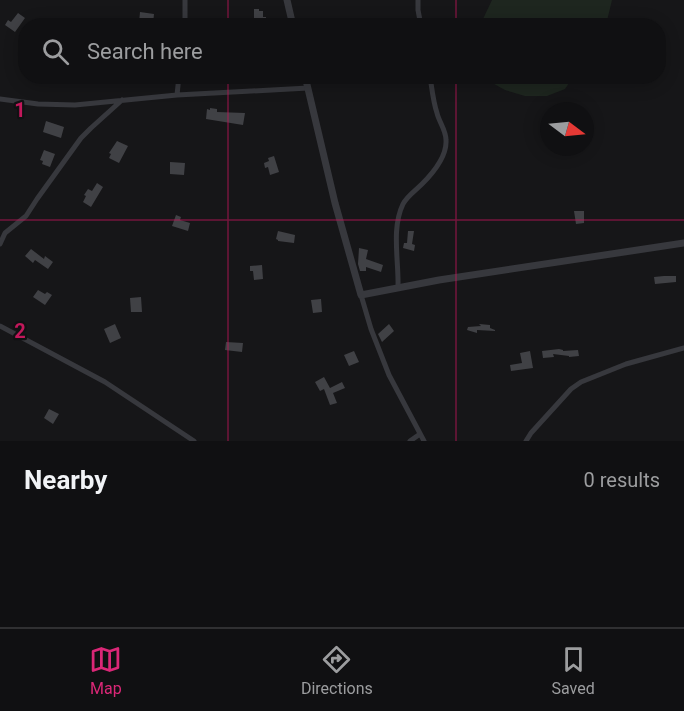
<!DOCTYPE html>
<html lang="en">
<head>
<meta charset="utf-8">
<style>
	:root { --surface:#101012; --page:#1e1e20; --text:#f1f3f6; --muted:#9c9d9f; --line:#303032; --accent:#db2777 }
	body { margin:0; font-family:Roboto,sans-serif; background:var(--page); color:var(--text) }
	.compass { position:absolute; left:540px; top:102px; width:54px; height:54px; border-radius:50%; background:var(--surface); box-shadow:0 3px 15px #0003; rotate:106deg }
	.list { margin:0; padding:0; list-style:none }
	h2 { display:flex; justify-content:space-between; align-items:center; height:78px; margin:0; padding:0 24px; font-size:26px }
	h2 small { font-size:20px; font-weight:400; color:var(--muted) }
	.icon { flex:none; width:33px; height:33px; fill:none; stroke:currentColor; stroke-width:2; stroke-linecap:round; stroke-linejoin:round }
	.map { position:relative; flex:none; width:684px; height:441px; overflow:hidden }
	.search { position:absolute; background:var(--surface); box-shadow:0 3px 15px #0003; left:18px; right:18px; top:18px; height:66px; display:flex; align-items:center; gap:15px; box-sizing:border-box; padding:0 21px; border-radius:24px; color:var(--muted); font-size:22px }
	.sheet { height:186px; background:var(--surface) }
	nav { display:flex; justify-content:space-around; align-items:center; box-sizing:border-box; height:84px; border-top:2px solid var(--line); background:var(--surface); font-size:16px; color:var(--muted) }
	nav a { display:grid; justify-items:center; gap:3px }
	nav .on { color:var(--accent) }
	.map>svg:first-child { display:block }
	.green { fill:#1e261f }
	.building { fill:#404145 }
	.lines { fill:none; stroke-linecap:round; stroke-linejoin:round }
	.minor { stroke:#37383d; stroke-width:5 }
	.tertiary { stroke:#37383d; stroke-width:7 }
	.grid { fill:none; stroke:#c2185b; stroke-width:1.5; stroke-opacity:0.55 }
	.grid-label { font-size:20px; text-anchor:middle; font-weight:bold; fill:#c2185b; stroke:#111113; stroke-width:4.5; stroke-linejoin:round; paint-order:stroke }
</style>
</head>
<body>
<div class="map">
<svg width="684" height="441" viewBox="0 0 684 441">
	<rect width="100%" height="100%" fill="#161618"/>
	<path class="green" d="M492 0H612L606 25H482L483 19Z
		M487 77V76L573 77 565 89 547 96H525L505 90 487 80Z"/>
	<path class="building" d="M254 9H259V11H263V17H266V24H263V26H254Z
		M140 12 154 14 153 24 139 23Z
		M18 13 25 18 15 32 5 25 8 20 11 22Z
		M210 108 217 109V112L245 113 243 125 206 119 207 109 210 110Z
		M46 121 64 127 61 138 43 132Z
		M117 141 128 146 119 163 109 158 111 154 109 153Z
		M44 150 55 154 50 167 42 164 43 161 40 160Z
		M274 156 279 172 270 175 268 167 265 168 264 163 269 161 268 158Z
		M170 162 185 163 184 175 170 174Z
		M97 183 103 187 91 207 83 202 86 196 84 195 88 189 92 191Z
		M574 211H584V223L576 224Z
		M176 215 181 217 180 220 190 223 188 231 172 226Z
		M278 231 295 235 294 243 278 241V240L276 239Z
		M408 231H414L412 244 415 245 414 251 403 248 404 243H407Z
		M359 248 368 250 366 259 383 265 381 272 366 267V271H360L358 264Z
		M31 249 44 259 45 256 53 262 48 269 35 260 33 263 25 256Z
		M262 265 263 279 254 280 253 271H250V266Z
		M664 276H676V282L655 284 654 277Z
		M38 290 45 294 47 292 52 295 45 305 33 297Z
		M141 297 142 312H131L130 298Z
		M321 299 322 312 313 313 311 300Z
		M115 324 121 338 110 343 104 329Z
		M389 324 394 331 382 342 378 334Z
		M479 324 490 325V328L495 330V331L477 330V333L467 330 468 327 481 326Z
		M226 342 243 343 242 352 225 350Z
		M559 349 563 350V351L578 350 579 356 569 357V356L553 354 554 357 543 358 542 351Z
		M354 351 359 362 349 366 344 355Z
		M530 351 533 368 511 371 510 365 522 363 520 353Z
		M324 377 330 388 342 382 345 388 333 393 337 403 330 405 324 389 320 391 315 382Z
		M49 409 59 414 53 424 44 418Z"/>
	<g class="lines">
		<path class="minor" d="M418 0V10L421 26
			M185 26V0
			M177 95 179 76
			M0 99 38 104 75 105 177 95 308 88
			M0 244 5 233 26 216 37 199 81 138 91 128 122 100
			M398 288C399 261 391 229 403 204 407 196 415 191 422 184 433 173 447 156 446 140 446 130 439 122 437 113 433 101 432 89 430 76
			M361 295 371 329 389 375 424 441
			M0 326 105 382 194 441
			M410 441 420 434
			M526 441 531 433 571 389 581 382 626 364 684 348"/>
		<path class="tertiary" d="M287 0 293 26
			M305 76 335 203 361 295 439 280 684 243"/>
	</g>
	<path class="grid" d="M228 0V26M456 0V26M228 76V441M456 76V441M0 220H684"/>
	<g class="grid-label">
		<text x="20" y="117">1</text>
		<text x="20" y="338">2</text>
	</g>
</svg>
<svg class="compass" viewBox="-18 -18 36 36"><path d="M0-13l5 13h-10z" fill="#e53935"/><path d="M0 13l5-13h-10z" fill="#9c9d9f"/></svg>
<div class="search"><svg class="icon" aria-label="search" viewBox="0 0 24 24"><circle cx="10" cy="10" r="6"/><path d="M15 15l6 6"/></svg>Search here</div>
</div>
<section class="sheet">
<h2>Nearby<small>0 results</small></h2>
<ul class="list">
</ul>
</section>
<nav>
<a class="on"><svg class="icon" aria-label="map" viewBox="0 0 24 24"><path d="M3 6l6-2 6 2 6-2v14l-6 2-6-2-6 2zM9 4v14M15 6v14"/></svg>Map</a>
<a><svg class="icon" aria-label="directions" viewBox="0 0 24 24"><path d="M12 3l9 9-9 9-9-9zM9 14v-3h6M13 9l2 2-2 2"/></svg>Directions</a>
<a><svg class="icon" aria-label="saved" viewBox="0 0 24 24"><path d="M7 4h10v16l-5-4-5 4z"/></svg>Saved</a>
</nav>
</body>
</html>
